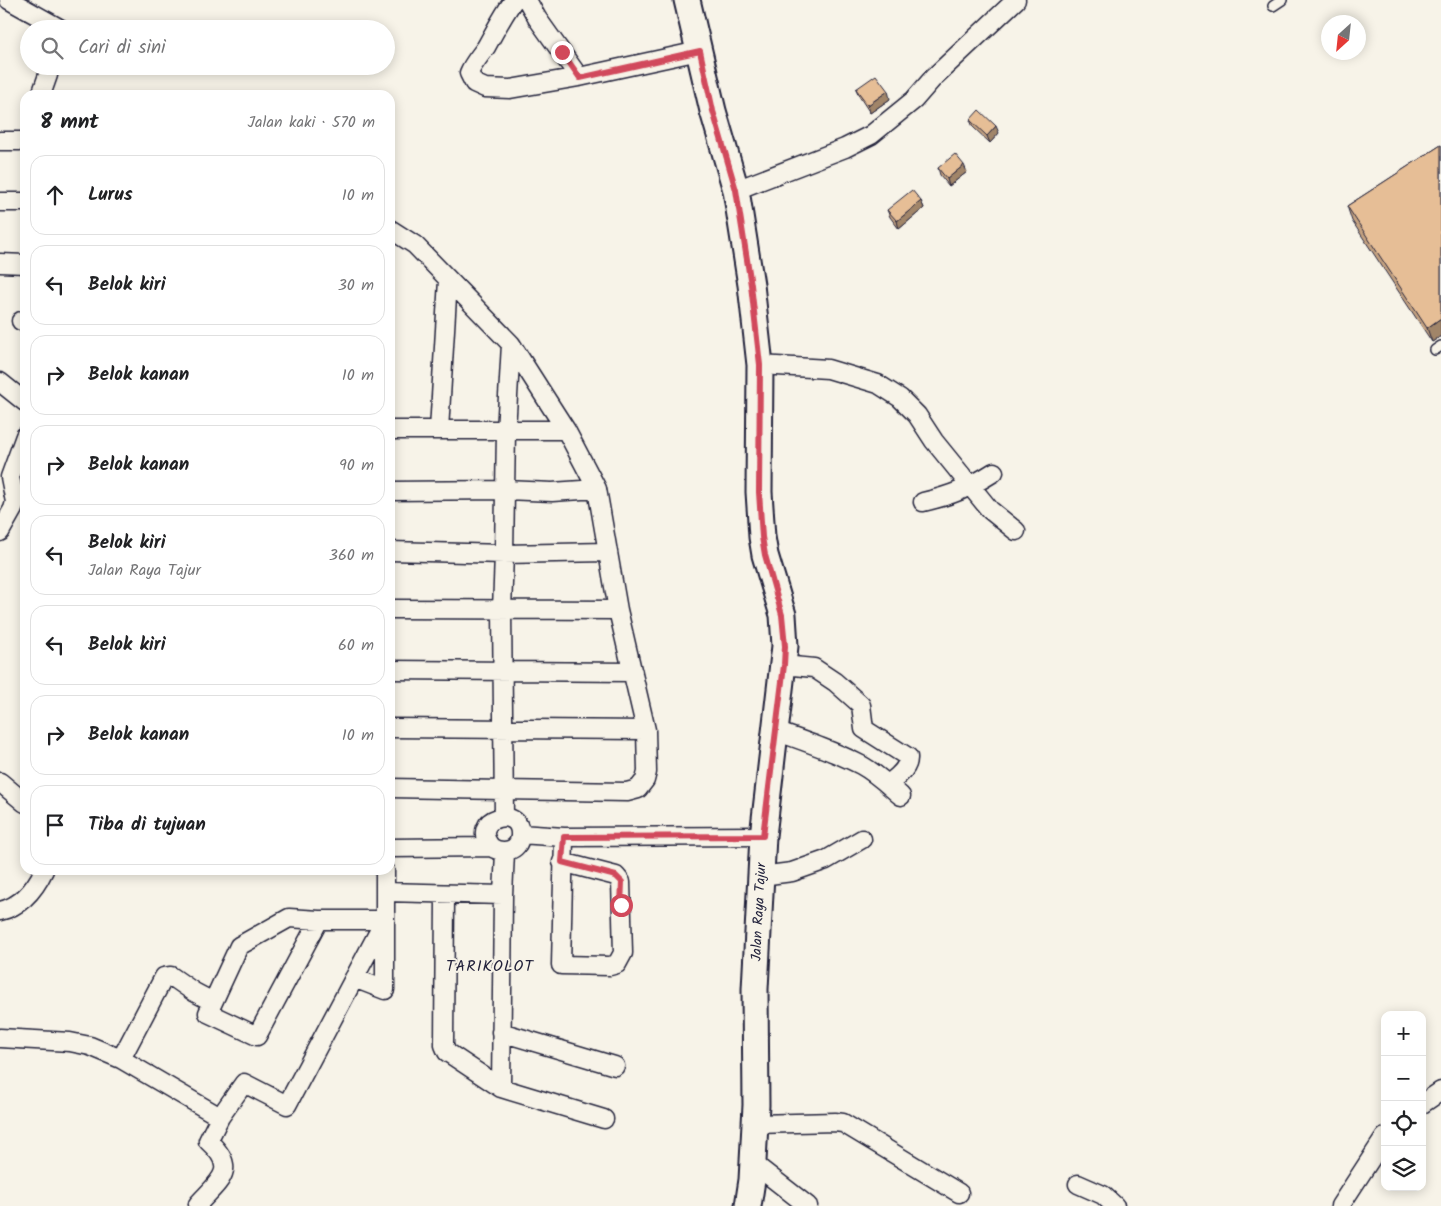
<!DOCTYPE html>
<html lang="id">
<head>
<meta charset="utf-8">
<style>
	:root { --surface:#fff; --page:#f6f6f6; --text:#202124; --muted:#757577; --line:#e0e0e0 }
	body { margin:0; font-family:Kalam,sans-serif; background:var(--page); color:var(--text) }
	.controls { position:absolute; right:15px; bottom:15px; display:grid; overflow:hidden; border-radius:10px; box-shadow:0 2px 12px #0003 }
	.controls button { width:45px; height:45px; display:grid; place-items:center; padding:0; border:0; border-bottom:1px solid var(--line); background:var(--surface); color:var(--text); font:25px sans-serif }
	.compass { position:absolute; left:1321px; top:15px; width:45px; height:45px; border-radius:50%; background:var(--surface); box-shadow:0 2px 12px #0003; rotate:207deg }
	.stop { position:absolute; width:15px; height:15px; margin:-11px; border:4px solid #d1495b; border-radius:50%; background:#fff }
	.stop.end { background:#d1495b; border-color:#fff; box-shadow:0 1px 5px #0008 }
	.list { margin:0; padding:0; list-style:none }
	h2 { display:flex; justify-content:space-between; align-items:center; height:65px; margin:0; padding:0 20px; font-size:21px }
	h2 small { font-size:16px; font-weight:400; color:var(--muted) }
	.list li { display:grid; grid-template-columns:32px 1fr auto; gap:15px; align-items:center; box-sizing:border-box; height:80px; margin:0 10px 10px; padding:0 10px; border:1px solid var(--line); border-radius:15px }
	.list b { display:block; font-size:19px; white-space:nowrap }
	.list p { margin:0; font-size:16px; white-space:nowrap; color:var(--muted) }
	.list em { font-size:16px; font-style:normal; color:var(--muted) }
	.icon { flex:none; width:28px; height:28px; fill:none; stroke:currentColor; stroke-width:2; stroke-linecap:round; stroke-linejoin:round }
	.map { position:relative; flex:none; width:1441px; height:1206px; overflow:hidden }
	.search { position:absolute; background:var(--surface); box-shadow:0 2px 12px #0003; left:20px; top:20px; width:375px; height:55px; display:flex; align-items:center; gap:12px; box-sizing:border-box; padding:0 18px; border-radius:28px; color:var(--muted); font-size:19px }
	.panel { position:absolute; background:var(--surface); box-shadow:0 2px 12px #0003; left:20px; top:90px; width:375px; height:785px; border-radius:15px }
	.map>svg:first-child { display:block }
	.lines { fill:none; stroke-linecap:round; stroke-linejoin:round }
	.service-casing { stroke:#22223b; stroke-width:12 }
	.minor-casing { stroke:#22223b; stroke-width:21 }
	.secondary-casing { stroke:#22223b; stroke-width:29 }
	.service { stroke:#f7f3e8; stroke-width:9 }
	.minor { stroke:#f7f3e8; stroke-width:18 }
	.secondary { stroke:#f7f3e8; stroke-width:25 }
	.wall { fill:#c6a381; stroke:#22223b }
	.shaded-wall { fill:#a18569; stroke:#22223b }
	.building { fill:#e6be96; stroke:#22223b }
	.route { stroke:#d1495b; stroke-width:6 }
	.labels { text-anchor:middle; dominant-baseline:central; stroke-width:4; stroke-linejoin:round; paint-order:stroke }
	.street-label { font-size:14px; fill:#22223b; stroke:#f7f3e8 }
	.quarter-label { font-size:16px; letter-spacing:1px; fill:#22223b; stroke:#f7f3e8 }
</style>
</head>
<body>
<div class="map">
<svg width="1441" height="1206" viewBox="0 0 1441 1206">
	<rect width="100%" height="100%" fill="#f7f3e8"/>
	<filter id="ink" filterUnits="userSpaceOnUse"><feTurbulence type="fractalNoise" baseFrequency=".02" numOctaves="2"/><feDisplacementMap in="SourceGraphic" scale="10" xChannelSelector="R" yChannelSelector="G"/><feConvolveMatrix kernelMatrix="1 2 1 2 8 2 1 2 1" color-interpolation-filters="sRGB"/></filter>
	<g filter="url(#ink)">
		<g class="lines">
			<defs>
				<path id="service" d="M1273 6 1282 0
					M1435 350 1441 346"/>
				<path id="minor" d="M9 0 61 29
					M514 0C503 15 495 31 486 47 480 56 473 63 469 73L474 83 485 88 510 89 579 77 699 51
					M527 0 537 18 579 77
					M41 95 48 75
					M0 141H25
					M736 190 845 148 871 135 914 100 934 77 1016 0
					M0 202H25
					M390 229 415 245 511 344 566 430 597 489 552 492 506 490 390 491
					M0 263 25 264
					M21 321H25
					M760 365 828 369 878 384 900 398 917 415 934 441 990 510 1016 531
					M0 382 25 402
					M390 430H566
					M439 430 448 280
					M923 502C953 495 967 489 994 472
					M0 532 13 509 15 502 10 477 25 436
					M390 551 504 554 506 431 511 344
					M390 609 618 610
					M783 665 814 668 835 682 861 705 864 729 908 757C909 769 896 777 888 785
					M390 670 633 672
					M390 728 646 730
					M775 731C804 741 834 751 861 765 876 773 888 785 901 796
					M0 782 25 803
					M390 788 627 792 638 789 645 780 647 772 646 730 618 610 597 489
					M504 817 502 610 504 554 607 552
					M520 834 564 837 763 836
					M390 848 491 847C502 854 519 852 520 836 522 803 467 818 491 847
					M562 862 616 876 621 882 623 953 617 964 610 966 561 965 564 837
					M761 876 792 872 826 860 862 839
					M385 892 503 895
					M445 895 444 1045 447 1052 501 1088 604 1119
					M0 911C22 906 35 889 44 870
					M319 920 257 1036 208 1013 239 946 289 918 319 920H385V990L354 978
					M501 1032 615 1066
					M0 1038 70 1042 90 1046 121 1059 220 1117
					M121 1059 164 977 171 976 194 992 213 1002
					M501 1088 503 895 505 852
					M1422 1104 1441 1091
					M755 1124 835 1122 843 1123 959 1193
					M753 1163 808 1206
					M1078 1184 1103 1195 1115 1206
					M199 1206 198 1204C220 1180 239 1169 208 1141L220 1117 244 1083 287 1105 385 920V870
					M1340 1206 1385 1137"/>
				<path id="secondary" d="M687 0 713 111 736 190 751 285 760 365 759 492 762 537 765 555 783 615 785 646 763 836 755 989 756 1105 752 1180 748 1206"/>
			</defs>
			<use href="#service" class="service-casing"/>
			<use href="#minor" class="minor-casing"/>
			<use href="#secondary" class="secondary-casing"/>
			<use href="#service" class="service"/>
			<use href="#minor" class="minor"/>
			<use href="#secondary" class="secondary"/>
		</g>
		<path class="wall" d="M856 89 890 99 870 113 859 96Z
			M970 120 999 133 990 143 973 127Z
			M1441 145V336L1432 342 1352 221 1347 206Z
			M938 168 967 172 949 186 940 175Z
			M921 201 924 208 899 229 890 217 887 210Z"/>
		<path class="shaded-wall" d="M888 91 890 99 870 113 868 105Z
			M996 126 999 133 990 143 987 136Z
			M964 165 967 172 949 186 947 179Z
			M921 201 924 208 899 229 897 221Z
			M1441 318V336L1432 342 1427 328Z"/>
		<path class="building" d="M876 75 888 91 868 105 856 89Z
			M979 110 996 126 987 136 970 120Z
			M1441 145V318L1427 328 1347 206Z
			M955 154 964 165 947 179 938 168Z
			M912 190 921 201 897 221 887 210Z"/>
	</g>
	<g class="lines" filter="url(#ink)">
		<path class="route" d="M562 52 580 78 700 51 713 111 736 190 751 285 760 365 759 492 762 537 765 555 782 615 785 646 784 665 763 836 564 837 562 862 616 876 622 882 621 905"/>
	</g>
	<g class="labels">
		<g class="street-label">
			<text transform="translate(759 912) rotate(-87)">Jalan Raya Tajur</text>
		</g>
		<g class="quarter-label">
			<text x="490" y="966">TARIKOLOT</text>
		</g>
	</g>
</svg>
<div class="controls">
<button>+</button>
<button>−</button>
<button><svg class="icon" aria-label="locate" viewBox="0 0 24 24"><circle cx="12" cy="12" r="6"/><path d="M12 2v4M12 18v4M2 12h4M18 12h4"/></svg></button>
<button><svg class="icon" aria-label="layers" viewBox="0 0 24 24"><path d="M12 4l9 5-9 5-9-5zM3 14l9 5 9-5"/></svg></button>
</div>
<svg class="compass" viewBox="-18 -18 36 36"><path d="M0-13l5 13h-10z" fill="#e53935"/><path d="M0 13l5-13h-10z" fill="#757577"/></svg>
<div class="stop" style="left:621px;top:905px"></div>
<div class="stop end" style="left:562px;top:52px"></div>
<div class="search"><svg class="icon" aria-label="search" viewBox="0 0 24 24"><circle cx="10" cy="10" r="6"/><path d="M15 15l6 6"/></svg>Cari di sini</div>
<section class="panel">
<h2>8 mnt<small>Jalan kaki · 570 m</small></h2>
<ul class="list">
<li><svg class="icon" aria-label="ahead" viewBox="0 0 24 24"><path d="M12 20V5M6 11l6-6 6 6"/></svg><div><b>Lurus</b></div><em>10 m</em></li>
<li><svg class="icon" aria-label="left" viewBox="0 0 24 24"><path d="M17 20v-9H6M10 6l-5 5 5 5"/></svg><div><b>Belok kiri</b></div><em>30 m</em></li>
<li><svg class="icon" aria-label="right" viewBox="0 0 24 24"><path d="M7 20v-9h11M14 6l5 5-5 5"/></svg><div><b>Belok kanan</b></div><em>10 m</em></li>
<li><svg class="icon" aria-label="right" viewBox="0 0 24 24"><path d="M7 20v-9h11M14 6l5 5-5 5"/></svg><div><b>Belok kanan</b></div><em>90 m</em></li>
<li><svg class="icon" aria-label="left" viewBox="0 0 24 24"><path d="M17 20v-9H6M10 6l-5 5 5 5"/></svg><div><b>Belok kiri</b><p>Jalan Raya Tajur</p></div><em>360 m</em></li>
<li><svg class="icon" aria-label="left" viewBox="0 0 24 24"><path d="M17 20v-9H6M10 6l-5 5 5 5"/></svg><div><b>Belok kiri</b></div><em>60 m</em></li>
<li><svg class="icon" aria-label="right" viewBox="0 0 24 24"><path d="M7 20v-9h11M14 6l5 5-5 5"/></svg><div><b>Belok kanan</b></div><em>10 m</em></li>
<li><svg class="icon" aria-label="arrive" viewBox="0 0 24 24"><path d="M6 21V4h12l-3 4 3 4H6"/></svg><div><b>Tiba di tujuan</b></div></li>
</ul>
</section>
</div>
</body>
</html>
